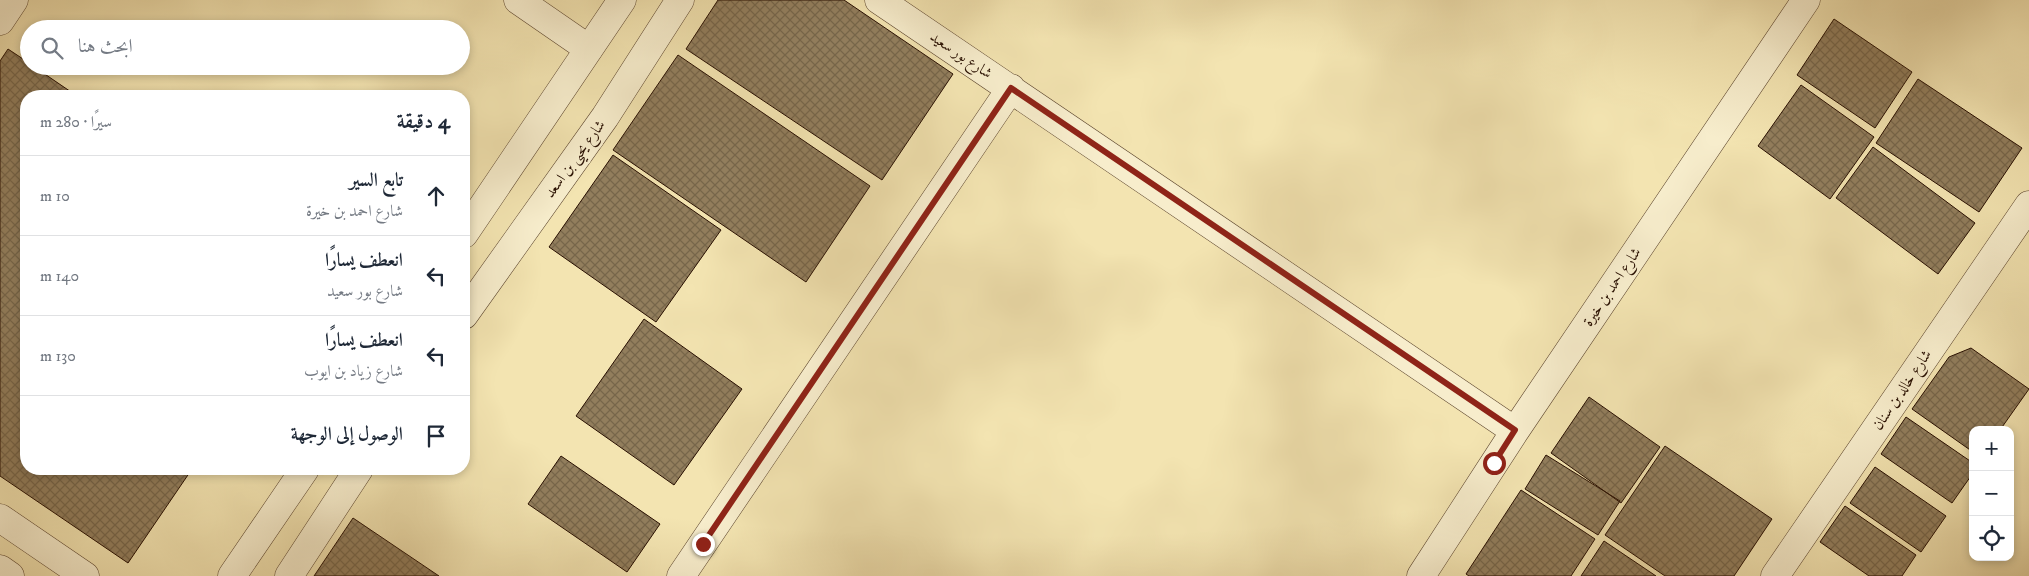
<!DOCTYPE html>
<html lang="ar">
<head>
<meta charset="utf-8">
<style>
	:root { --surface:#fff; --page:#f2f2f3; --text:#1f2937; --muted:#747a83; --line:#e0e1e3 }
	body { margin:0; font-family:"IM FELL DW Pica",Amiri,serif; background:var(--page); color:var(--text); direction:rtl }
	.controls { position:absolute; right:15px; bottom:15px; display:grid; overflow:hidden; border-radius:10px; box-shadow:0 2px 8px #0003 }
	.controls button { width:45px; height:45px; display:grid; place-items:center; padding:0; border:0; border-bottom:1px solid var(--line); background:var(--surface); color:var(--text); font:25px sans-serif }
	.stop { position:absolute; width:15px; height:15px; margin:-11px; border:4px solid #8f2418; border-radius:50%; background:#fff }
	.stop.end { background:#8f2418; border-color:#fff; box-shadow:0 1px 5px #0008 }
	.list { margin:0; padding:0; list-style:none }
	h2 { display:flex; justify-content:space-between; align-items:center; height:65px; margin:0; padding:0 20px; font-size:21px }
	h2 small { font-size:16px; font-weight:400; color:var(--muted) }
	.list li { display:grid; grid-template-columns:32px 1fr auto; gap:15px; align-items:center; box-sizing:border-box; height:80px; padding:0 20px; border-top:1px solid var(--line) }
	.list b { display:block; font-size:19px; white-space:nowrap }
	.list p { margin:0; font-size:16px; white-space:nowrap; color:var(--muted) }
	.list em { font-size:16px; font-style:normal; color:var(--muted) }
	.icon { flex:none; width:28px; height:28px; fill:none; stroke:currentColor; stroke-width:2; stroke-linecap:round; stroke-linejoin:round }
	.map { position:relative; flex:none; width:2029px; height:576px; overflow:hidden; direction:ltr }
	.search { position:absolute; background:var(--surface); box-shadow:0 2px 8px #0003; left:20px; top:20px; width:450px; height:55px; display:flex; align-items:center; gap:12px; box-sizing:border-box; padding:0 18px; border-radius:28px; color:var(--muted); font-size:19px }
	.panel { position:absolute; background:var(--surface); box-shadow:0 2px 8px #0003; left:20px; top:90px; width:450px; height:385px; border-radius:20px; direction:rtl }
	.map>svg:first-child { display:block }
	.building { fill:url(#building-cross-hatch); stroke:#280f01 }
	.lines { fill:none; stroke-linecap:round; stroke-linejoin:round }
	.minor-casing { stroke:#5b442d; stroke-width:29 }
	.minor { stroke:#f7edcc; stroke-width:28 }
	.route { stroke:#8f2418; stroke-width:6 }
	.labels { text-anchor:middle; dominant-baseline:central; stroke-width:5; stroke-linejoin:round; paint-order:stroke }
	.street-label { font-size:15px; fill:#280f01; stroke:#f7edcc }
</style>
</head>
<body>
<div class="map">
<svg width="2029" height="576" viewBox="0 0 2029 576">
	<defs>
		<pattern id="building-cross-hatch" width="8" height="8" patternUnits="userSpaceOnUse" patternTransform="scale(1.25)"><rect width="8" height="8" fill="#927e5d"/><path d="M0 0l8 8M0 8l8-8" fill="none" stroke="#77664a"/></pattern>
	</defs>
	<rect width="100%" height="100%" fill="#f3e4b1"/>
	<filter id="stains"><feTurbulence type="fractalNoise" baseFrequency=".004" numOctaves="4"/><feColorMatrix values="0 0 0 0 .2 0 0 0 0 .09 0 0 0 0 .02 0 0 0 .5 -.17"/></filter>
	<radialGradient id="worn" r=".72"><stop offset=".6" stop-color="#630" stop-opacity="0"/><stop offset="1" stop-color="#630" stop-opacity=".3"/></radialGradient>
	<path class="building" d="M718 0H844L953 74 882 180 686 49Z
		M1834 19 1912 72 1875 128 1797 75Z
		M8 49 29 63V66H33L77 96H26V469H192L128 563 0 476V61Z
		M678 55 870 186 806 282 613 150Z
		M1918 79 2022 148 1979 212 1876 143Z
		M1801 85 1874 137 1830 199 1758 146Z
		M1873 147 1975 223 1938 274 1836 198Z
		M613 155 721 230 656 322 549 247Z
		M644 319 742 389 674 485 576 416Z
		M1971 348 2029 389 2000 430H1973V452L1912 409 1949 357Z
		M1589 397 1660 447 1621 503 1551 453Z
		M1906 417 1973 463V473L1952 503 1881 454Z
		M1665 446 1772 519 1734 576H1665L1605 535Z
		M1546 455 1620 501 1598 535 1525 489Z
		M561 456 660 524 627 572 528 504Z
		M1875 467 1946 516 1921 552 1850 503Z
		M1521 490 1595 539 1571 576H1469L1466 574Z
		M1845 506 1916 555 1902 576H1869L1820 542Z
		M353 518 439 576H314Z
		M1604 541 1656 576H1581Z"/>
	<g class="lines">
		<defs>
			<path id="minor" d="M518 0 589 49
				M879 0 1515 431
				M0 21 14 0
				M464 234 622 0
				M464 315 605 117 680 0
				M0 518 85 576
				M0 569 10 576
				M232 576 305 469
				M289 576 359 469
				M681 576 1011 88
				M1421 576 1515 431 1806 0
				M1775 576 2029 205"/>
		</defs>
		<use href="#minor" class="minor-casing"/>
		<use href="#minor" class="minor"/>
	</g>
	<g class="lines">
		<path class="route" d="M703 544 1011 88 1515 430 1494 463"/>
	</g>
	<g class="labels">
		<g class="street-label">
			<text transform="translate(961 55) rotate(34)">شارع بور سعيد</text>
			<text transform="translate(575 159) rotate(-54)">شارع يحيى بن اسعد</text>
			<text transform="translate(1612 287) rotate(-56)">شارع احمد بن خيرة</text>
			<text transform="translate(1902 390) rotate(-56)">شارع خالد بن سنان</text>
		</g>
	</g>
	<rect width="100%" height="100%" filter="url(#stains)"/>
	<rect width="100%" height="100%" fill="url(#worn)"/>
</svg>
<div class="controls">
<button>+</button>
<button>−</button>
<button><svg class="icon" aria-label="locate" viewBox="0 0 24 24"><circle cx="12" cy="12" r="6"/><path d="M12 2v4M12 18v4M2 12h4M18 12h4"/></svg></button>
</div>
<div class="stop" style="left:1494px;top:463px"></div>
<div class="stop end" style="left:703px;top:544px"></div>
<div class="search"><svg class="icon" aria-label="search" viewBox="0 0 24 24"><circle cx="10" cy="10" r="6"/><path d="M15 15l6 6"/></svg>ابحث هنا</div>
<section class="panel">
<h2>4 دقيقة<small>سيرًا · 280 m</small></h2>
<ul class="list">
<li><svg class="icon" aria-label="ahead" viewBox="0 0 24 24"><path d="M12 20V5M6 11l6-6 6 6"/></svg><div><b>تابع السير</b><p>شارع احمد بن خيرة</p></div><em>10 m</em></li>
<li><svg class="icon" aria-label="left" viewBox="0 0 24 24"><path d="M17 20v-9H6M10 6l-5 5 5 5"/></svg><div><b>انعطف يسارًا</b><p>شارع بور سعيد</p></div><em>140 m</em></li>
<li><svg class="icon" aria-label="left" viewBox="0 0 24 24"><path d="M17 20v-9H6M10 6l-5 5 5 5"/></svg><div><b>انعطف يسارًا</b><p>شارع زياد بن ايوب</p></div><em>130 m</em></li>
<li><svg class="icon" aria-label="arrive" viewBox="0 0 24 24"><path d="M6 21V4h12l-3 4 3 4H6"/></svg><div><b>الوصول إلى الوجهة</b></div></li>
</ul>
</section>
</div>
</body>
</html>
